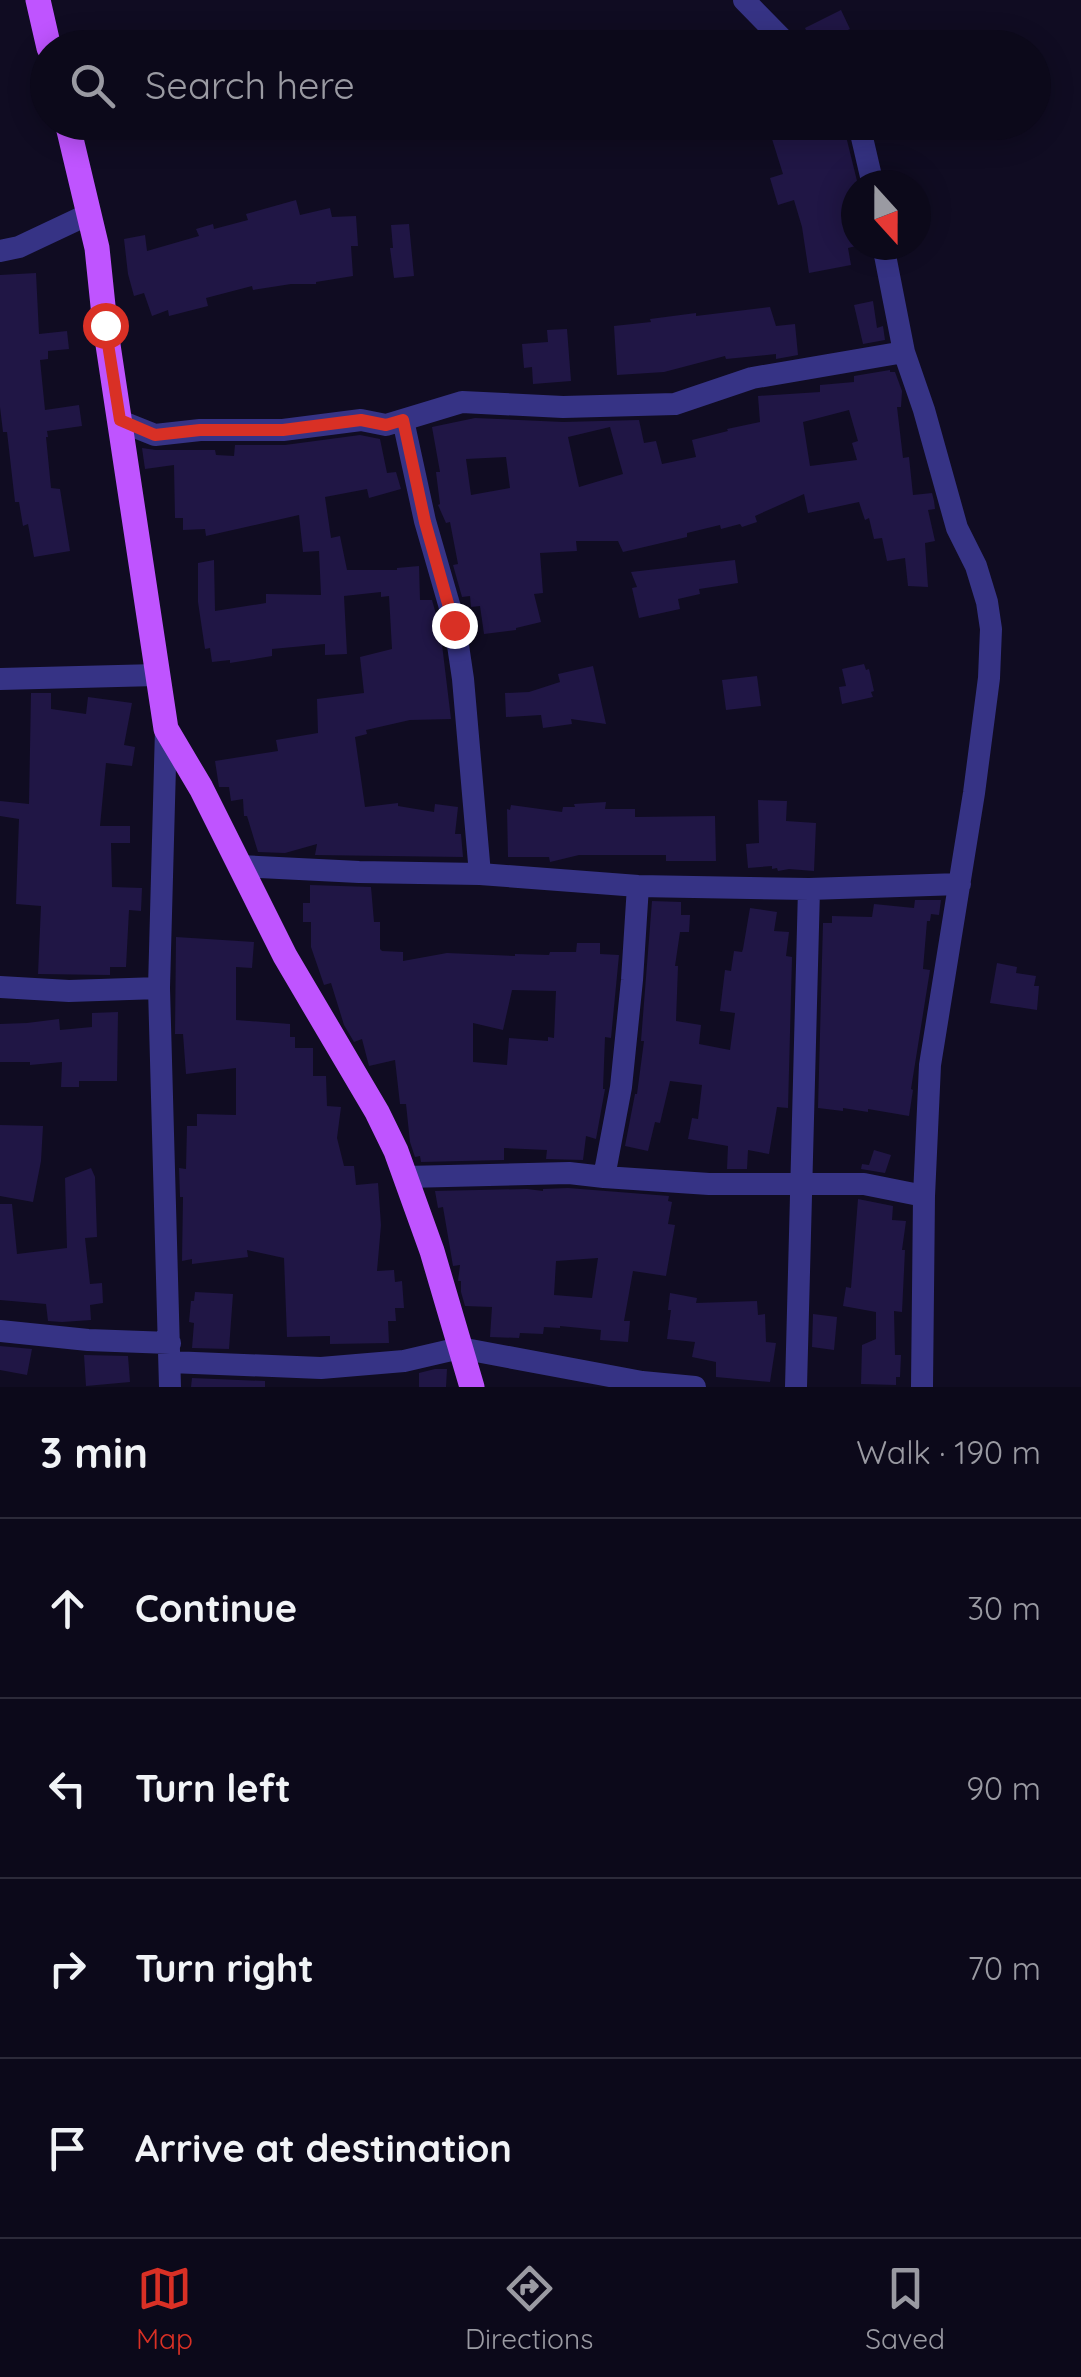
<!DOCTYPE html>
<html lang="en">
<head>
<meta charset="utf-8">
<style>
	:root { --surface:#0c091a; --page:#1a1727; --text:#f1f3f6; --muted:#9a9aa2; --line:#2c2a39; --accent:#d93025 }
	body { margin:0; font-family:Quicksand,sans-serif; background:var(--page); color:var(--text) }
	.compass { position:absolute; left:841px; top:170px; width:90px; height:90px; border-radius:50%; background:var(--surface); box-shadow:0 5px 25px #0003; rotate:159deg }
	.stop { position:absolute; width:30px; height:30px; margin:-22px; border:8px solid #d93025; border-radius:50%; background:#fff }
	.stop.end { background:#d93025; border-color:#fff; box-shadow:0 2px 10px #0008 }
	.list { margin:0; padding:0; list-style:none }
	h2 { display:flex; justify-content:space-between; align-items:center; height:130px; margin:0; padding:0 40px; font-size:42px }
	h2 small { font-size:32px; font-weight:400; color:var(--muted) }
	.list li { display:grid; grid-template-columns:65px 1fr auto; gap:30px; align-items:center; box-sizing:border-box; height:180px; padding:0 40px; border-top:2px solid var(--line) }
	.list b { display:block; font-size:38px; white-space:nowrap }
	.list em { font-size:32px; font-style:normal; color:var(--muted) }
	.icon { flex:none; width:55px; height:55px; fill:none; stroke:currentColor; stroke-width:2; stroke-linecap:round; stroke-linejoin:round }
	.map { position:relative; flex:none; width:1081px; height:1387px; overflow:hidden }
	.search { position:absolute; background:var(--surface); box-shadow:0 5px 25px #0003; left:30px; right:30px; top:30px; height:110px; display:flex; align-items:center; gap:25px; box-sizing:border-box; padding:0 35px; border-radius:55px; color:var(--muted); font-size:38px }
	.sheet { height:850px; background:var(--surface) }
	nav { display:flex; justify-content:space-around; align-items:center; box-sizing:border-box; height:140px; border-top:2px solid var(--line); background:var(--surface); font-size:28px; color:var(--muted) }
	nav a { display:grid; justify-items:center; gap:5px }
	nav .on { color:var(--accent) }
	.map>svg:first-child { display:block }
	.building { fill:#201645; fill-rule:evenodd }
	.lines { fill:none; stroke-linecap:round; stroke-linejoin:round }
	.minor { stroke:#363385; stroke-width:22 }
	.major { stroke:#bf54ff; stroke-width:25 }
	.route { stroke:#d93025; stroke-width:12 }
</style>
</head>
<body>
<div class="map">
<svg width="1081" height="1387" viewBox="0 0 1081 1387">
	<rect width="100%" height="100%" fill="#100c22"/>
	<path class="building" d="M841 10 850 29 814 46 805 28Z
		M836 122 843 124 858 185 856 246 848 248 851 265 809 273 802 227 794 200 778 205 770 178 783 174 772 139 793 133 794 138Z
		M296 200 300 215 330 208 332 217 356 216 358 246H351L353 276 316 282V284H291L253 290 252 286 206 298 208 306 169 316 168 310 152 316 144 293 134 296 128 274 124 239 145 235 147 251 199 236 196 229 213 224 214 229 248 220 246 214Z
		M409 224 414 276 394 278 390 248H393L391 225Z
		M36 273 39 334 67 331 69 349 48 351V359L40 360 45 410 79 405 82 426 47 431 48 437H46L51 488 60 489 70 551 34 557 28 524 23 526 19 502H15L7 432H3L0 407V275Z
		M873 301 877 328 883 326 885 340 863 344 854 305Z
		M770 307 776 326 795 324 798 355 776 359V354L726 359 725 356 664 372 617 375 614 326 651 322 650 319 696 313V316Z
		M567 329 571 381 533 384 532 367 524 368 522 344 548 342 547 330Z
		M890 370V372H895L902 391 901 407H897L903 458 909 457 913 495 932 493 934 501 935 509 928 510 935 541 925 543 928 587 908 586 905 558 887 561 882 538 874 539 869 518 865 520 859 502 808 513 804 494 755 516 757 522 742 527 740 524 721 529 720 525 687 533V537L623 552 618 541H576L577 551 540 553 543 593 534 594 541 622 516 628V630L484 634 480 606 471 607 470 596 462 597 453 565 458 564 450 522 446 523 438 505 440 504 436 472H440L432 427 475 418 563 422 639 420 644 443 656 441 662 464 696 457 692 440 728 431 727 429 760 422 758 396 820 392V385L854 382V376ZM849 410 858 441 852 443 857 460 810 466 803 422ZM610 427 623 474 579 487 568 437ZM506 457 510 488 471 495 466 459Z
		M360 435 380 439 387 473 396 472 401 489 369 498 367 489 325 497 331 538 340 536 347 570H397V568L419 566 420 600H432L440 628 451 719 410 720 366 730 367 734 355 737 365 807 398 803V806L434 812 435 804 458 807 455 834H461L463 857 315 855 317 844 285 853 258 852 247 816H244L243 799 231 801 229 787H219L215 761 278 751 276 740 318 733 317 699 364 693 360 657 392 649 389 596 381 597V592L344 596 347 654 325 655V644L272 649V656L230 663V660L212 662 210 648 205 649 198 602V563L214 560 215 611 266 603V594L321 595 319 551 303 552 299 515 206 536 205 529 183 530V518H175L174 465 145 469 142 448 156 450H215L216 455 234 456 235 445H285Z
		M735 560 738 583 699 589 700 594 678 599 680 609 639 618 632 588 637 587 631 572Z
		M864 664 866 670 869 669 874 691 871 692 873 697 842 704 839 687 846 686 842 669Z
		M593 666 606 724 571 719 572 724 543 728 541 715 506 717 505 693 529 692 560 682 558 674Z
		M757 676 761 706 726 710 722 680Z
		M31 693H51V709L86 714 88 697 132 703 124 745 135 747 132 766 106 763 100 826H130V843H111L112 887 142 888 141 911 129 910 126 967H110V975L38 974 41 906 16 904 19 819 0 816V801L29 804Z
		M758 800 787 801 786 821 816 823 814 871 789 869 778 871 777 868 772 869V866L748 868 746 844 759 843Z
		M606 802 605 809H635V817L715 816 716 861H666V855H579L550 862 549 857H508L507 809 510 810 511 805 562 812 563 807H575L574 804Z
		M310 885 371 887 374 922H380V949L382 951 403 952V961L447 953 515 956V954L549 955 550 952H576L577 943H600V954L619 955 611 1038 605 1037 603 1089H605L596 1139 586 1136 583 1160 546 1159 547 1150 504 1148V1160L421 1162 420 1156 415 1157 410 1142 406 1104H400L395 1060 369 1066 362 1039 354 1042 344 1025 331 983 324 985 311 947V922H303V903H310ZM512 990 556 991 554 1038 548 1037V1041L509 1038 507 1065 473 1062V1023L503 1030Z
		M915 900H941L939 915 931 914 930 921H927L923 969 930 970 911 1089 913 1090 909 1116 868 1109V1112L843 1108V1111L818 1108 823 923H832V916L872 917 874 904 914 908Z
		M652 901 681 902V915H690L689 932H680L675 966H678L676 1021 701 1025 699 1044 730 1050 735 1013 720 1011 725 970 731 971 734 951 742 952 743 949 750 908 777 912 774 931 789 932 786 956 792 957 788 1108 777 1107 769 1154 748 1150 747 1169H727L728 1146 688 1139 692 1118 698 1119 702 1085 670 1081 660 1123 655 1122 648 1151 625 1146 635 1094H637L644 1041H641Z
		M176 937 254 942 252 968 236 967V1020L290 1024V1037H295V1048H313V1076H326L327 1106 341 1107 337 1138 344 1166H354L356 1185 378 1183 381 1225 377 1271 394 1270 395 1282 402 1281 404 1308H395L396 1321H388L389 1343 330 1344V1336L287 1337 284 1258 247 1250 248 1257 192 1264V1259L182 1261 183 1197H180L179 1168 186 1169 187 1126H197V1114L236 1115V1068L186 1074 183 1034H175Z
		M997 963 1017 967 1016 973 1036 976 1034 986H1039L1037 1010 990 1003Z
		M118 1012 117 1081H79V1087H61L62 1062 30 1065V1062H0V1024L27 1023 59 1019 60 1030 92 1027V1013Z
		M0 1125 43 1126 41 1161 33 1202 0 1196Z
		M874 1150 891 1155 885 1173 861 1169 862 1164 869 1165Z
		M91 1168 95 1177 97 1237 85 1238 90 1284 102 1283 103 1303 90 1305 91 1320 62 1322 48 1321 46 1304 0 1300V1204H12L17 1254 67 1248 65 1178Z
		M568 1188 669 1196 668 1201 672 1202 668 1224 675 1225 666 1276 633 1271 624 1321H630L628 1342 600 1340 601 1330 560 1326V1328L544 1327 543 1334 520 1333 519 1338 490 1337 492 1307 465 1306 461 1292V1281H458L460 1265 453 1266 443 1207 438 1208 435 1191 527 1189 543 1191V1189ZM598 1258 592 1298 554 1295 556 1261Z
		M858 1199 893 1206 892 1220 906 1221 902 1250H905L902 1312 894 1311 895 1355H901L900 1377H896V1385L861 1384 862 1345 876 1339V1312L843 1306 846 1287 851 1288Z
		M195 1292 233 1294 229 1349 192 1348 194 1323 189 1322 191 1301H194Z
		M670 1293 697 1298 696 1303 757 1301 758 1315 765 1314 766 1342 776 1343 770 1382 716 1377V1362L692 1357 695 1342 667 1339 671 1310H668Z
		M813 1314 837 1317 834 1350 812 1347Z
		M0 1346 32 1349 27 1375 0 1370Z
		M84 1355 128 1356 130 1382 86 1386Z
		M435 1369H447L446 1387H419V1373Z
		M192 1378 265 1381V1387H191Z"/>
	<g class="lines">
		<path class="minor" d="M744 0 791 48
			M857 122 860 129 873 185
			M883 245 904 352 924 410 957 528 976 566 987 602 991 629 989 678 974 793 930 1065 924 1196 922 1387
			M0 251 19 247 89 214
			M403 420 425 521 455 625 463 679 480 874
			M120 421 155 435 200 430H283L361 420 386 425 462 402 563 407 675 404 752 378 904 352
			M0 679 157 675
			M166 729 159 988 170 1387
			M239 866 359 872 480 874 638 886 809 889 960 884
			M0 987 69 991 159 988
			M406 1177 569 1173 604 1177 621 1087 632 980 638 886
			M604 1177 709 1184H864L924 1196
			M0 1331 88 1340 170 1343
			M170 1362 321 1368 404 1361 460 1348 642 1382 695 1387
			M796 1387 809 889"/>
		<path class="major" d="M38 0 49 48
			M67 122 97 248 105 325 166 729 201 788 285 956 377 1112 396 1151 432 1251 472 1387"/>
	</g>
	<g class="lines">
		<path class="route" d="M105 325 120 420 155 435 200 430H283L361 420 386 425 403 420 425 522 454 625"/>
	</g>
</svg>
<svg class="compass" viewBox="-18 -18 36 36"><path d="M0-13l5 13h-10z" fill="#e53935"/><path d="M0 13l5-13h-10z" fill="#9a9aa2"/></svg>
<div class="stop" style="left:105px;top:325px"></div>
<div class="stop end" style="left:454px;top:625px"></div>
<div class="search"><svg class="icon" aria-label="search" viewBox="0 0 24 24"><circle cx="10" cy="10" r="6"/><path d="M15 15l6 6"/></svg>Search here</div>
</div>
<section class="sheet">
<h2>3 min<small>Walk · 190 m</small></h2>
<ul class="list">
<li><svg class="icon" aria-label="ahead" viewBox="0 0 24 24"><path d="M12 20V5M6 11l6-6 6 6"/></svg><div><b>Continue</b></div><em>30 m</em></li>
<li><svg class="icon" aria-label="left" viewBox="0 0 24 24"><path d="M17 20v-9H6M10 6l-5 5 5 5"/></svg><div><b>Turn left</b></div><em>90 m</em></li>
<li><svg class="icon" aria-label="right" viewBox="0 0 24 24"><path d="M7 20v-9h11M14 6l5 5-5 5"/></svg><div><b>Turn right</b></div><em>70 m</em></li>
<li><svg class="icon" aria-label="arrive" viewBox="0 0 24 24"><path d="M6 21V4h12l-3 4 3 4H6"/></svg><div><b>Arrive at destination</b></div></li>
</ul>
</section>
<nav>
<a class="on"><svg class="icon" aria-label="map" viewBox="0 0 24 24"><path d="M3 6l6-2 6 2 6-2v14l-6 2-6-2-6 2zM9 4v14M15 6v14"/></svg>Map</a>
<a><svg class="icon" aria-label="directions" viewBox="0 0 24 24"><path d="M12 3l9 9-9 9-9-9zM9 14v-3h6M13 9l2 2-2 2"/></svg>Directions</a>
<a><svg class="icon" aria-label="saved" viewBox="0 0 24 24"><path d="M7 4h10v16l-5-4-5 4z"/></svg>Saved</a>
</nav>
</body>
</html>
